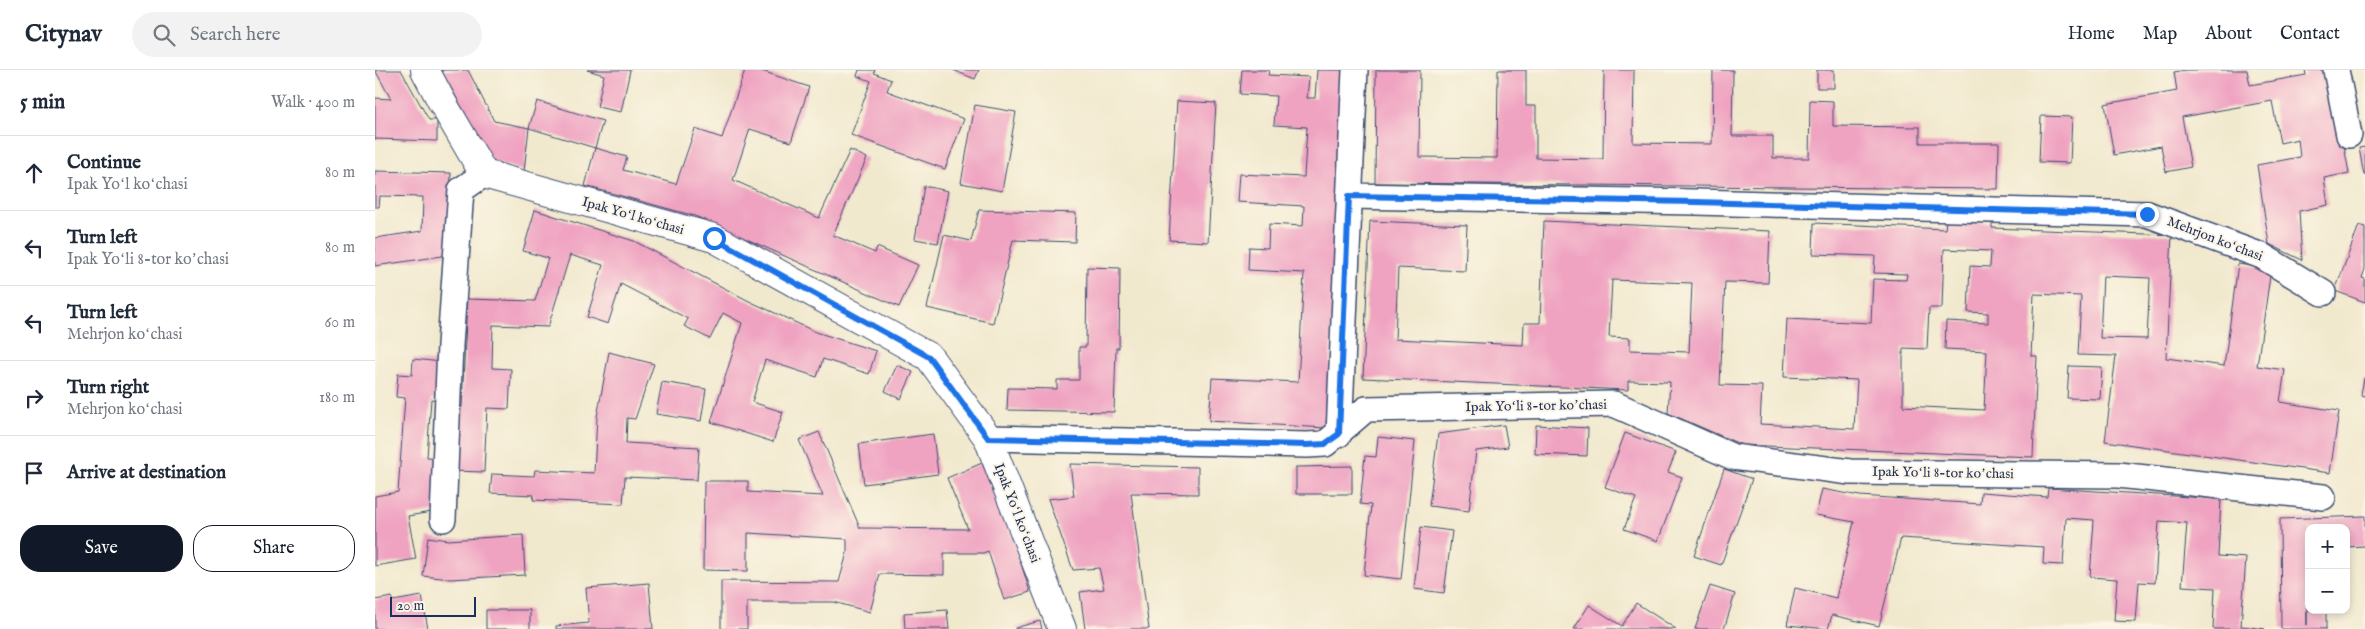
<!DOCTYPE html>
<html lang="en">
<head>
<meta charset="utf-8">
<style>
	:root { --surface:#fff; --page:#f2f2f3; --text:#1f2937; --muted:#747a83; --line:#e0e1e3; --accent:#111827 }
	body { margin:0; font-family:"IM FELL English",serif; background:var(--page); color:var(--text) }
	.controls { position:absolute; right:15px; bottom:15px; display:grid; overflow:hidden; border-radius:10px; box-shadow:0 2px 8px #0003 }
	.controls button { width:45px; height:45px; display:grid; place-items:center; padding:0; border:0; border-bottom:1px solid var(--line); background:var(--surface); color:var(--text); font:25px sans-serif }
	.scale { position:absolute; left:15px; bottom:12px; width:86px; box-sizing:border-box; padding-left:5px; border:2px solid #1b2f5e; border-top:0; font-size:14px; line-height:18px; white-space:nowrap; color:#1b2f5e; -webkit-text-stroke:4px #fcf5e5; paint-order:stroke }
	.stop { position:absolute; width:15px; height:15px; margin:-11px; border:4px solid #1a73e8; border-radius:50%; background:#fff }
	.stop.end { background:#1a73e8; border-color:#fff; box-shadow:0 1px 5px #0008 }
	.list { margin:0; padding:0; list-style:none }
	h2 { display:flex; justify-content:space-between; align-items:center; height:65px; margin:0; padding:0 20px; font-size:21px }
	h2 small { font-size:16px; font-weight:400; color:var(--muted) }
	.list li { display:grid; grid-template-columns:32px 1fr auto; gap:15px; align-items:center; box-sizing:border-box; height:75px; padding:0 20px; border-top:1px solid var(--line) }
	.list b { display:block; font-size:19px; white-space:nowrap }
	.list p { margin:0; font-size:16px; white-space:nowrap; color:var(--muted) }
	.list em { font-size:16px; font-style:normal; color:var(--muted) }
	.actions { display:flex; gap:10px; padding:15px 20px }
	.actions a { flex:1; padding:11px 0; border:1px solid var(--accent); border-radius:20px; text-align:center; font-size:18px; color:var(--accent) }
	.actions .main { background:var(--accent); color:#fff }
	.icon { flex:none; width:28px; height:28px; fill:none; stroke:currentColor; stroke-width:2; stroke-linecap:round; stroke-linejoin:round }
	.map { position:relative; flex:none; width:1990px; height:559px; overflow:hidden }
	header { display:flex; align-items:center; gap:30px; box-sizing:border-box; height:70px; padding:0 25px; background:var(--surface); border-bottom:1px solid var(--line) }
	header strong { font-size:24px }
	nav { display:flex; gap:28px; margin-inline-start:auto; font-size:18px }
	.search { width:350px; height:45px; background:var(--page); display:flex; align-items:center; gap:12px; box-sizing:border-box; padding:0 18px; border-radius:28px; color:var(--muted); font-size:19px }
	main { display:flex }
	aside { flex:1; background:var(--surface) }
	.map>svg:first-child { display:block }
	.building { fill:#efa3c1; fill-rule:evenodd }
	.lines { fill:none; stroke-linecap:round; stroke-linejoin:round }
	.street-casing { stroke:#3b4b6f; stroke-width:28 }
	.secondary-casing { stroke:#3b4b6f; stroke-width:30 }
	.street { stroke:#fff; stroke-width:25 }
	.secondary { stroke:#fff; stroke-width:28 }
	.route { stroke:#1a73e8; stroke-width:6 }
	.labels { text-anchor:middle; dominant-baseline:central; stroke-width:4; stroke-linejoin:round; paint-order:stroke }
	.street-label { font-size:14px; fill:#1b2f5e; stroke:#fcf5e5 }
</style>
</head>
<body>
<header>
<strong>Citynav</strong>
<div class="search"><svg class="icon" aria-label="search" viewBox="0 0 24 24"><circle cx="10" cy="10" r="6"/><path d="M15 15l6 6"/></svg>Search here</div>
<nav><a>Home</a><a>Map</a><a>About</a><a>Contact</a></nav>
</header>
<main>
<aside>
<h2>5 min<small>Walk · 400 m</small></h2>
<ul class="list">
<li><svg class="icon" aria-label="ahead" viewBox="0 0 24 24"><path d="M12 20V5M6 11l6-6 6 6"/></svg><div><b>Continue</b><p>Ipak Yoʻl koʻchasi</p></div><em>80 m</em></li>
<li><svg class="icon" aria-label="left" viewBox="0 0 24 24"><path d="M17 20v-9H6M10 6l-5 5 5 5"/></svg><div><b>Turn left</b><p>Ipak Yoʻli 8-tor koʼchasi</p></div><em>80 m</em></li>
<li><svg class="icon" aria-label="left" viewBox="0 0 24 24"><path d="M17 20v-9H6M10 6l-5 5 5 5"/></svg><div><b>Turn left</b><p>Mehrjon koʻchasi</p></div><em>60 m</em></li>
<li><svg class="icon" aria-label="right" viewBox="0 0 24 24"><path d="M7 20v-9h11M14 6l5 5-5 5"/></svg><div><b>Turn right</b><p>Mehrjon koʻchasi</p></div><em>180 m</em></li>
<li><svg class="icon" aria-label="arrive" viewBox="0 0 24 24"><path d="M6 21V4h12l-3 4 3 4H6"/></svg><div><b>Arrive at destination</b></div></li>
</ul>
<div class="actions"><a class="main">Save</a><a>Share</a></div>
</aside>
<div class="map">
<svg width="1990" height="559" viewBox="0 0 1990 559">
	<rect width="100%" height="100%" fill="#fcf5e5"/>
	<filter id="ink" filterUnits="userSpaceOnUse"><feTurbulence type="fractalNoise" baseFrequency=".02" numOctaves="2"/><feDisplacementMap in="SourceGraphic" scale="10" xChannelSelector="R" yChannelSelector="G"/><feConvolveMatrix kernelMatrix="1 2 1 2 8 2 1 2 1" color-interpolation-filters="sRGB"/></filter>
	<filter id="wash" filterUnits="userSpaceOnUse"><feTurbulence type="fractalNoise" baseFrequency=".0096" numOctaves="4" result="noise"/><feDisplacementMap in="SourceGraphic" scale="20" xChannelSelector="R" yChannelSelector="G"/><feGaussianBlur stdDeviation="1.12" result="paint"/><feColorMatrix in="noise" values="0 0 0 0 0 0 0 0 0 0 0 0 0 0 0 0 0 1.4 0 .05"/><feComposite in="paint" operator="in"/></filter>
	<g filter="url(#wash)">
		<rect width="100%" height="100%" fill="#f1e9ce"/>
		<g id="blocks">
			<path class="building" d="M0 0H26L54 50H62V71L0 69V28L16 29Z
				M66 0H93L119 51 154 58 149 101 117 91Z
				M212 0H255L246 42 222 37 229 5Z
				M370 0H384L434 17 416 72 375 59 358 110 444 148 475 80 492 88 458 165 500 183 502 177 543 195 524 237 320 146 210 116 220 78 252 87 248 100 301 114 320 59 347 68Z
				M484 0H500L499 3 516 10 512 21 589 49 570 99 476 65 496 11 482 6Z
				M578 0H604L600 9Z
				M867 0H894L893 5 934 7 932 28H940L942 0H972L951 358 834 351 837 308 923 312 929 203 873 200 874 177 893 178 894 154 928 156 929 136 862 132 864 104 929 107 932 57 899 55 901 26 865 24Z
				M1001 0H1045L1044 87 1122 88 1123 0H1151V36H1161V88L1228 89 1229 0H1259L1258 73 1337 74 1338 0H1358L1357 66H1398V88H1434L1435 30 1458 31V56L1545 57V73H1624L1623 119 1000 113Z
				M1442 0H1459V18H1442Z
				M1811 0H1872L1875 15 1931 5 1930 0H1955L1974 103 1949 108 1953 135 1924 141 1927 190 1894 174 1882 95 1925 87 1923 69 1905 73 1897 31 1807 47 1816 97 1791 102 1786 76 1739 85 1730 34 1802 21 1799 2Z
				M162 31 228 51 220 78 154 58Z
				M802 31 841 33 833 172 794 170Z
				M600 35 641 42 627 121 586 113Z
				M1666 46 1697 47 1695 93 1664 92Z
				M1990 77V105H1989L1984 78Z
				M0 101 76 103 74 185 0 196V168L47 161 48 127 5 126 4 137H0Z
				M549 116 573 121 563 173 540 169Z
				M160 140 259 171 374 231 441 262 501 281 494 304 448 289 442 307 390 290 377 332 408 342 398 372 336 352 367 253 348 243 335 269 309 256 313 249 246 214 233 254 212 247 228 195 195 185 173 257 118 255 117 298 136 299 134 339 112 338 109 402 77 401 79 337H87L92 229 160 231 173 188 148 181Z
				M604 140 701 143 700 172 638 170 618 253 552 238 569 165 596 171Z
				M995 151 1092 155 1090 201 1023 198 1020 269 1148 275 1149 253H1165L1169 151 1395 161 1393 213 1350 212 1345 315 1387 316 1385 354 1479 359 1482 310 1409 307 1412 249 1496 253 1498 209 1531 210 1532 204 1499 203 1500 186 1438 184 1439 153 1570 159 1571 151 1617 153V158L1797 165 1791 288 1849 296 1863 194 1896 199 1882 296 1910 300 1905 332 1964 341 1955 403 1730 371 1741 286 1703 285 1706 226 1659 224 1656 286H1662L1658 387 1367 375 1293 343 1295 312 1253 311V320L988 308ZM1569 179 1616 181 1615 197 1595 196 1593 242 1613 243V253L1571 251 1570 279 1612 281 1609 340 1528 336V278L1552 279 1554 238H1567ZM1728 206 1775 208 1772 269 1725 268ZM1237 210 1317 213 1314 282 1255 280V268L1234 267Z
				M1984 155 1990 157V199L1987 208 1990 209V232L1960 221Z
				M712 197 745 198 744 278H741L739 342 632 340 633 318 682 319V310H704V277H711Z
				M234 282 279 294 260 349 252 348 251 373 324 377 322 410 250 407 248 434 158 430 159 425 115 423 117 404 159 406 160 400 219 403 222 347Z
				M38 289 67 292 65 330 56 329 52 387 66 388 62 441 33 446 41 489 0 496V426L23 422 30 328 21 327 23 304 37 305Z
				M522 295 538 302 526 329 510 321Z
				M1694 296 1727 297 1725 329 1692 328Z
				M1989 308H1990V326L1986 325Z
				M287 312 331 319 326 351 281 344Z
				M1129 355 1133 377 1101 381 1094 441 1054 436 1063 364Z
				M1161 355 1213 358 1212 386 1160 384Z
				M444 362 485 458 593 459 572 408 607 393 639 471 655 522 629 530 613 481 608 483H569V505L505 504 495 542 459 532H372V559H346V511L464 512 472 483V469L373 463V501L328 500 329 411H373V422L448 426 424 370Z
				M1250 363 1301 382 1293 402 1307 407 1283 471 1249 459 1261 428 1230 417Z
				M558 364 563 404 489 414 484 374Z
				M1003 367 1040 371 1026 509 989 505 996 435 985 434 990 386 1001 387Z
				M695 394 823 397V424L756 423 774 559H710L705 522 729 519 724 498 698 500 673 429 699 426Z
				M977 396V424H921V397Z
				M1349 399 1377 409 1346 495 1319 486Z
				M1673 418 1846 429 1843 486 1871 488 1866 556 1890 559H1838L1840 518 1807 516 1812 453 1784 451 1780 513 1764 512 1761 552 1739 551 1742 509 1715 507 1719 450 1691 448 1688 495 1668 494 1669 477 1526 468 1504 556 1457 545 1453 559 1412 555 1420 518 1461 528 1479 452 1441 445 1447 419 1485 426 1605 434 1606 422 1672 427Z
				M1990 446V476L1971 477V458H1934V482L1931 464 1932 555V540H1951V559H1906L1905 449Z
				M1046 457 1077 461 1069 523 1039 519Z
				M148 465 150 505 75 509 48 506 53 467 73 470Z
				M274 513 278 559H181V556L214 553 211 518Z
				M1335 516 1360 524 1349 559H1320Z
				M47 526 53 559H0V530L17 527 18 531Z
				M1261 533 1301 559H1199L1214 535 1247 556Z
				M111 540H155V559H111Z
				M572 540 574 559H530L529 543Z
				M665 551 667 559H640V558Z"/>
		</g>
	</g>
	<g filter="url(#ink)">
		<use href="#blocks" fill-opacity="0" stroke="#3b4b6f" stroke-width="1"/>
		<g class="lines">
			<defs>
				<path id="street" d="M1961 0 1974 65
					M974 126 1321 132 1772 144 1887 186 1948 223
					M964 364 980 0
					M613 368 932 375 950 374 991 339 1239 334 1358 387 1475 402 1743 405 1948 427
					M68 449 75 275 86 120 109 104"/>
				<path id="secondary" d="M50 0 67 32 109 104 339 168 554 287 613 368 687 559"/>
			</defs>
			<use href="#street" class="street-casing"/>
			<use href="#secondary" class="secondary-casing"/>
			<use href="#street" class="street"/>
			<use href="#secondary" class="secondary"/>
		</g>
	</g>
	<g class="lines" filter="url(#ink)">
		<path class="route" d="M339 168 554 287 613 368 932 375 950 374 964 364 974 126 1321 132 1772 144"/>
	</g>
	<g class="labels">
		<g class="street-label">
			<text transform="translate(258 146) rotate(16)">Ipak Yoʻl koʻchasi</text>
			<text transform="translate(1840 169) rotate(21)">Mehrjon koʻchasi</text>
			<text transform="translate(1161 336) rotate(-1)">Ipak Yoʻli 8-tor koʼchasi</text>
			<text transform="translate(1568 403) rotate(1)">Ipak Yoʻli 8-tor koʼchasi</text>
			<text transform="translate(642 443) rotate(69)">Ipak Yoʻl koʻchasi</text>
		</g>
	</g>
</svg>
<div class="controls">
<button>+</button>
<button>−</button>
</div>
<div class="scale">20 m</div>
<div class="stop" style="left:339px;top:168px"></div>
<div class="stop end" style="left:1772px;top:144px"></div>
</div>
</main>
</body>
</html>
